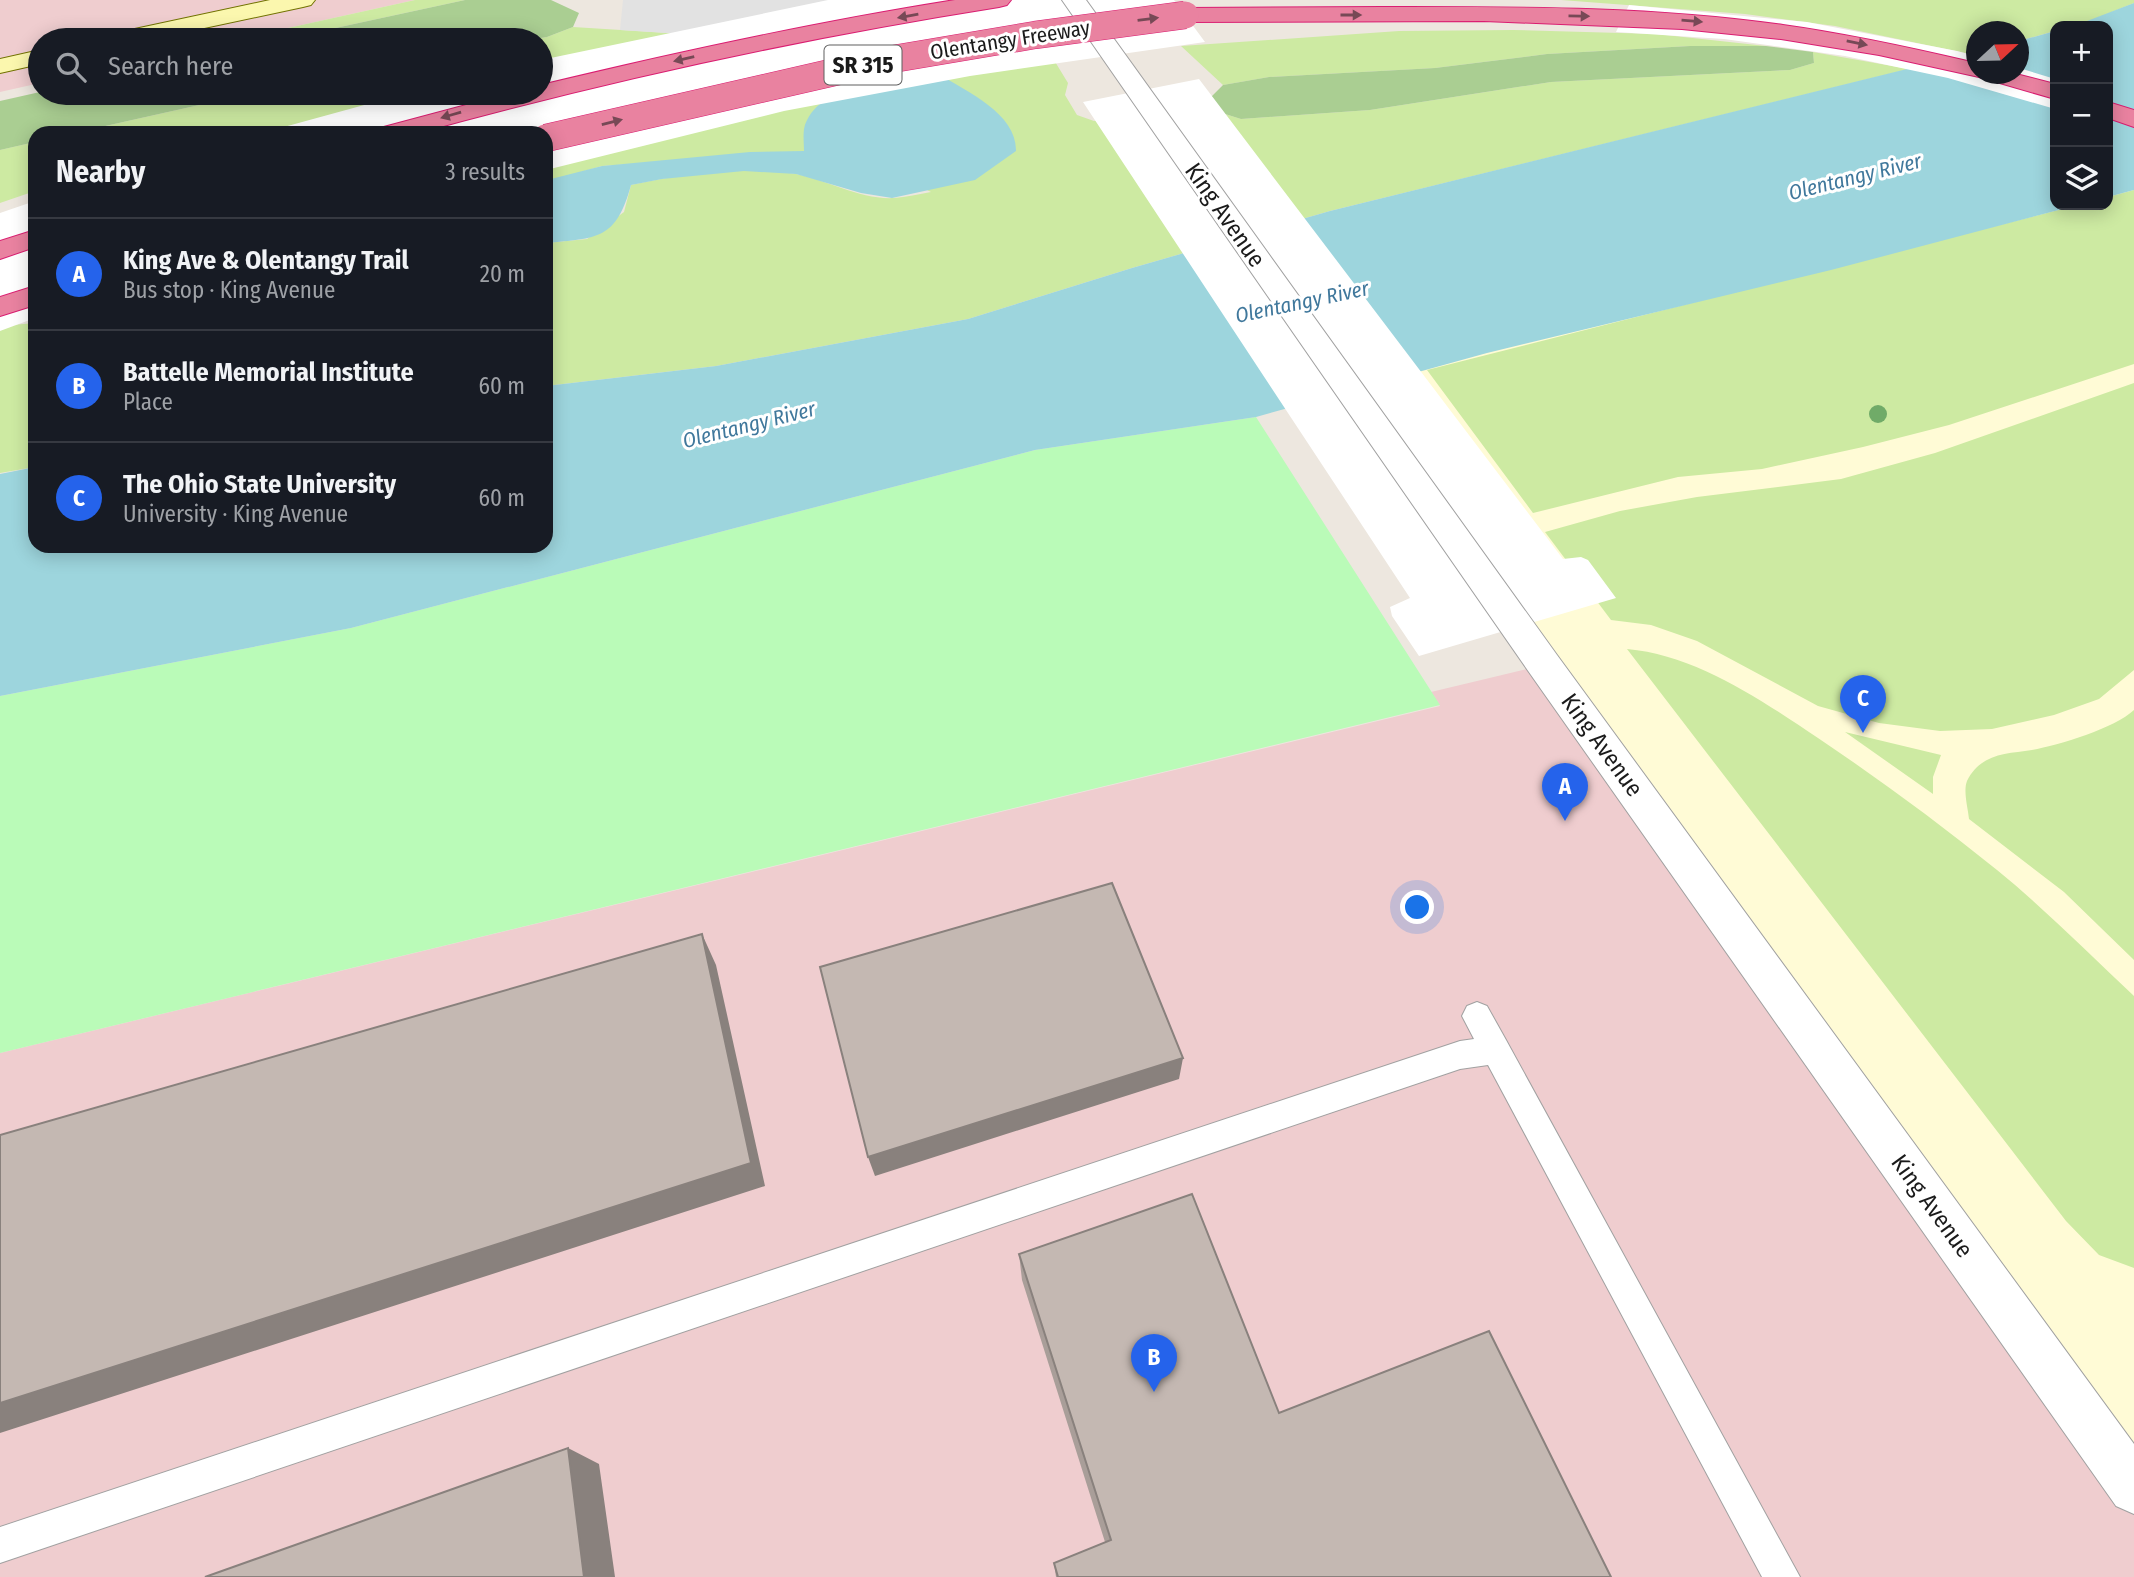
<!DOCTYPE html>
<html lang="en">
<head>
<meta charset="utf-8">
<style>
	:root { --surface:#171b24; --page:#242831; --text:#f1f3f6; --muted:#9ea1a6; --line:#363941; --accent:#2563eb }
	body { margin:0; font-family:"Fira Sans Condensed",sans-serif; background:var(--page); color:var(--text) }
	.controls { position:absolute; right:21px; top:21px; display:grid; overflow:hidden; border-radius:14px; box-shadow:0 4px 18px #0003 }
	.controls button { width:63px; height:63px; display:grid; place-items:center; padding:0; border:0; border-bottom:2px solid var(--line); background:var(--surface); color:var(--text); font:35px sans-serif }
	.compass { position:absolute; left:1966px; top:21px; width:63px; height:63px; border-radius:50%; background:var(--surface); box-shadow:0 4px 18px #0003; rotate:68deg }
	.you { position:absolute; left:1418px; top:908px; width:24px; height:24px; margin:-18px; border:5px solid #fff; border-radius:50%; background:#1a73e8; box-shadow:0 0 0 10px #1a73e833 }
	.badge { display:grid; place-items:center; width:46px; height:46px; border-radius:50%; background:var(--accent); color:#fff; font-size:23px; font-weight:700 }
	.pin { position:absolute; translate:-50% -58px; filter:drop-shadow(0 2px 4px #0008) }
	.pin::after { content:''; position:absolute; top:37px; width:24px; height:21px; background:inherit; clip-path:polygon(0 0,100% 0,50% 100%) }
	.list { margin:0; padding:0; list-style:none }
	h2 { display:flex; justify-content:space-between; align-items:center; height:91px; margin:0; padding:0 28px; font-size:30px }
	h2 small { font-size:23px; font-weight:400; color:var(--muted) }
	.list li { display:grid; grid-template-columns:46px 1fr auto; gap:21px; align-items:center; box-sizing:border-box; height:112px; padding:0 28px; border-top:2px solid var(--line) }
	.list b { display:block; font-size:26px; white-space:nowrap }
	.list p { margin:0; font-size:23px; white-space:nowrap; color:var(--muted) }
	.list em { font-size:23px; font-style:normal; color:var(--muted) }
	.icon { flex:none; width:38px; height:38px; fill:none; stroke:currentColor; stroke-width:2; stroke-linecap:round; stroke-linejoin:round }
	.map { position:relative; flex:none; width:2134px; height:1577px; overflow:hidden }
	.search { position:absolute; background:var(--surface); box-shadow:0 4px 18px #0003; left:28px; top:28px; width:525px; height:77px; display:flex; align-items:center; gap:18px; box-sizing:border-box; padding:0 24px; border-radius:38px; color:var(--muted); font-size:26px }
	.panel { position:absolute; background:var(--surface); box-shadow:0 4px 18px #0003; left:28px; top:126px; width:525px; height:427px; border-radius:21px }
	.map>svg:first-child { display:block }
	.commercial { fill:#efcdcf }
	.education { fill:#fffbd6 }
	.grass { fill:#cdeaa2 }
	.forest { fill:#aace92 }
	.park { fill:#bafbb8 }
	.parking { fill:#e2e2e2 }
	.water { fill:#9dd5dd }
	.pier { fill:#fff }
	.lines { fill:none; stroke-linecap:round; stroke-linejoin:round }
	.service-casing { stroke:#a1a1a1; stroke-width:2 }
	.tertiary-casing { stroke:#a1a1a1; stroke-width:2 }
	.secondary-casing { stroke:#717201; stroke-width:2 }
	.motorway-casing { stroke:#da1d71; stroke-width:2 }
	.service { fill:#fff; fill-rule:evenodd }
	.tertiary { fill:#fff; fill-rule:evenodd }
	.secondary { fill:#fbf7ae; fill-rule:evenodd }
	.motorway { fill:#e982a0; fill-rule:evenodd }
	.motorway-bridge-casing { stroke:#da1d71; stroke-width:28; stroke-linecap:butt }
	.motorway-bridge { stroke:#e982a0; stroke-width:27 }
	.tree { fill:#70ab68 }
	.wall { fill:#a99e99 }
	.shaded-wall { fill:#89817d }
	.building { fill:#c4b8b2; stroke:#89817d; stroke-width:2 }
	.oneway { fill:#774956 }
	.labels { text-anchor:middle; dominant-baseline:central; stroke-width:6; stroke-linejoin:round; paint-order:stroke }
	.far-street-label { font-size:21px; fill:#1a1a1a; stroke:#fff }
	.far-water-label { font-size:21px; font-style:italic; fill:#40789c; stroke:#fff }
	.shield { fill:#fff; stroke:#5f5f5f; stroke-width:2 }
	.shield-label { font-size:23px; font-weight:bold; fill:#1a1a1a }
	.street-label { font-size:24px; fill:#1a1a1a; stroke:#fff }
</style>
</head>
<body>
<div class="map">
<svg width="2134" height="1577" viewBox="0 0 2134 1577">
	<rect width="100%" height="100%" fill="#ede7df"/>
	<path class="commercial" d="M0 0H415L234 40H40V83L0 92Z
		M1544 665 2134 1488V1577H0V1053L1440 706 1431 692Z"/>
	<path class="education" d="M2134 99V1488L1292 305 2055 205H2108V107Z"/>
	<path class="grass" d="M415 0H465L280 40H234Z
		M1561 0H2134V3L2080 25 2055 26V31L2019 41 2018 32H1976V52L1970 54 1835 26 1745 14Z
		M573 27 669 33 1043 42 1068 83 1065 95 1077 115 1094 121 1210 98 1222 113 1241 119 1370 110 1551 82 1790 70 1814 63 1813 52 1909 69 1330 211 1132 268 968 319 716 366 546 386V243L587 239 624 212 631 185C683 174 743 165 796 174 828 180 861 200 894 198 906 197 919 194 931 192L804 129V151L795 153 602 166 546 182V133H74L253 93H541V40H528L547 37Z
		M1513 30 1656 34 1766 46H1690L1547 54 1435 68 1269 77 1223 85 1181 46 1399 31Z
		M35 142V191L0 203V150Z
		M2134 190V364L1949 425 1863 447 1762 469 1678 477 1533 513 1427 370 2078 205H2108V197Z
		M35 323V467L0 473V326Z
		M2134 383V670L2099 699 2054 715 1992 729 1940 731 1879 723 1818 706 1697 641 1651 625 1611 620 1545 532 1620 511 1697 497 1841 479 1935 453Z
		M1627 649C1696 655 1761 700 1818 738 1879 779 1939 823 1997 870 2045 909 2089 954 2134 996V1268L2099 1255 2066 1221Z
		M2134 710V960L2064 892 1969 819C1968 808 1963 791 1967 781 1981 753 2006 754 2032 750 2059 745 2115 728 2134 710Z
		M1845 732 1941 755 1933 777V794Z"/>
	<path class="forest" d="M465 0H551L579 13 573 27 547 37 528 40H280Z
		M1690 46H1766L1813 52 1814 63 1790 70 1551 82 1370 110 1241 119 1222 113 1210 98 1223 85 1269 77 1435 68 1547 54Z
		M40 92V93H253L74 133H35V142L0 150V101Z"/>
	<path class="park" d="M1256 417 1440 705 0 1053V696L351 628 1035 450Z"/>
	<path class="parking" d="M623 0H948L682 34 620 30Z"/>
	<path class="water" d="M2134 3V190L2108 197V26H2074Z
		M2055 31V205H2078L1831 270 1487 353 1256 417 1035 450 351 628 0 696V474L35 467V546H546V386L716 366 968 319 1132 268 1330 211 1976 52V74H2018L2019 41Z
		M940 75C968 92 1017 114 1016 151L975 180 892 198 861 193 796 174 744 171 662 179 631 185C616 240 598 238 546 243V182L551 179 602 166 750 152 804 151C804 145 803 136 804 129 816 80 900 81 940 75Z"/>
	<path class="pier" d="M828 0H1174L1205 42 970 76 784 111 546 170V133H262L408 93H541V60Z
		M1629 5 1807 22 1957 51 1976 56V74H2018L2019 68 2055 79V109L1948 78 1845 56 1724 39 1616 32Z
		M1199 79 1563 559 1581 557 1588 560 1616 598 1419 656 1392 616 1390 607 1410 598 1083 102Z
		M35 201V318L0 331V213Z"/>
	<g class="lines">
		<defs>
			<path id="service" d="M1477 1002 1487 1006 1506 1040 1800 1577H1762L1488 1065 1460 1069 0 1563V1527L1460 1041 1474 1039 1462 1016 1467 1006Z"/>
			<path id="tertiary" d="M1062 0H1086L1557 655 2134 1444V1514L2116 1506 1531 675Z"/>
			<path id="secondary" d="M270 0H315L311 5 303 7 148 40H104L107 35 116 33Z
				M40 50V64L0 73V59Z"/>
			<path id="motorway" d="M955 0H1011L1007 5 999 7C803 38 610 80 418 133H376L380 128 511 93H541V85C678 52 816 22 955 0Z
				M1384 7C1517 7 1651 6 1783 25 1848 34 1912 48 1976 63V74H2016L2055 84V99L1979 77 1879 55 1781 39 1682 29 1484 21 1185 22 1177 20 1173 15 1177 10 1185 8Z
				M2108 102 2134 110V127L2108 118Z
				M35 230V247L0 259V241Z
				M35 286V305L0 316V297Z"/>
		</defs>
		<use href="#service" class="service-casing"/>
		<use href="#tertiary" class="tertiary-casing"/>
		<use href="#secondary" class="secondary-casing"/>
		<use href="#motorway" class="motorway-casing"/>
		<use href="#service" class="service"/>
		<use href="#tertiary" class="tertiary"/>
		<use href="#secondary" class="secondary"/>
		<use href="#motorway" class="motorway"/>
		<defs>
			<path id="motorway-bridge" d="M546 138 887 60 1035 35 1185 15"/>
		</defs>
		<use href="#motorway-bridge" class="motorway-bridge-casing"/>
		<use href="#motorway-bridge" class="motorway-bridge"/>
	</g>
	<circle class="tree" cx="1878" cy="414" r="9"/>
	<path class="wall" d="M1019 1254 1279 1413 1611 1577H1056L1054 1563 1105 1542 1022 1280Z"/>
	<path class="shaded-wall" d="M702 934 716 965 765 1186 0 1433V1403Z
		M1183 1058 1179 1079 875 1176 868 1157Z
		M568 1448 599 1464 615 1577H584Z"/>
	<path class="building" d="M1112 883 1183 1058 868 1157 820 967Z
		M702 934 751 1163 0 1403V1135Z
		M1192 1194 1279 1413 1489 1331 1611 1577H1058L1054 1563 1111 1540 1019 1254Z
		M568 1448 584 1577H205Z"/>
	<defs><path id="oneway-solid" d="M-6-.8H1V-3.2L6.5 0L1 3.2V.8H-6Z" transform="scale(1.75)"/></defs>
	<g class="oneway">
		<use href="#oneway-solid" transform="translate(1351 15)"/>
		<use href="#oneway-solid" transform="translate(908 16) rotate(170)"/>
		<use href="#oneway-solid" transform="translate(1579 16) rotate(1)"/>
		<use href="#oneway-solid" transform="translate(1148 19) rotate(-7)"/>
		<use href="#oneway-solid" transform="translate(1692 21) rotate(5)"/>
		<use href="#oneway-solid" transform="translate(1857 43) rotate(11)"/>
		<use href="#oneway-solid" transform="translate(684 59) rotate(167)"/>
		<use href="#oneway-solid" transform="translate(451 115) rotate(164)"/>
		<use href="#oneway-solid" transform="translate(612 122) rotate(-14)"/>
	</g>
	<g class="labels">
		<g class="far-street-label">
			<text transform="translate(1010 40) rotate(-9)">Olentangy Freeway</text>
		</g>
		<g class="far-water-label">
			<text transform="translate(1855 177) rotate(-14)">Olentangy River</text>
			<text transform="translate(1302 302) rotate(-12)">Olentangy River</text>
			<text transform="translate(749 425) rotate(-14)">Olentangy River</text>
		</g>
		<rect class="shield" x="824.5" y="45.5" width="77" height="39" rx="5"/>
		<g class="shield-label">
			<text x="863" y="65">SR 315</text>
		</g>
		<g class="street-label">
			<text transform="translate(1225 215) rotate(55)">King Avenue</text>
			<text transform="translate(1602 745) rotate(54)">King Avenue</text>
			<text transform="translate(1932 1206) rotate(54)">King Avenue</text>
		</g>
	</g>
</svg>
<div class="controls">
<button>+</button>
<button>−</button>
<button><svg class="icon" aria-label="layers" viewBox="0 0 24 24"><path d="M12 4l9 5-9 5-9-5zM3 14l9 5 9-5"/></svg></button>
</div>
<svg class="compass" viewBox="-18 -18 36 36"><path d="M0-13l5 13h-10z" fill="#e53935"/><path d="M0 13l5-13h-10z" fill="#9ea1a6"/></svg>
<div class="you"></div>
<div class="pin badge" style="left:1565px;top:821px">A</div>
<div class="pin badge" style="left:1154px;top:1392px">B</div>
<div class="pin badge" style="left:1863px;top:733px">C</div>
<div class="search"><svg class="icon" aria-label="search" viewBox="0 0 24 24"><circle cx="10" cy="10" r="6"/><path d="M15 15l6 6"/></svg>Search here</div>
<section class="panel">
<h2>Nearby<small>3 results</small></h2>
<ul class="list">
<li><span class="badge">A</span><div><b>King Ave &amp; Olentangy Trail</b><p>Bus stop · King Avenue</p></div><em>20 m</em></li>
<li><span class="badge">B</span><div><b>Battelle Memorial Institute</b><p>Place</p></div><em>60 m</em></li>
<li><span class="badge">C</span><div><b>The Ohio State University</b><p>University · King Avenue</p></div><em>60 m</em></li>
</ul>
</section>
</div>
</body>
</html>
